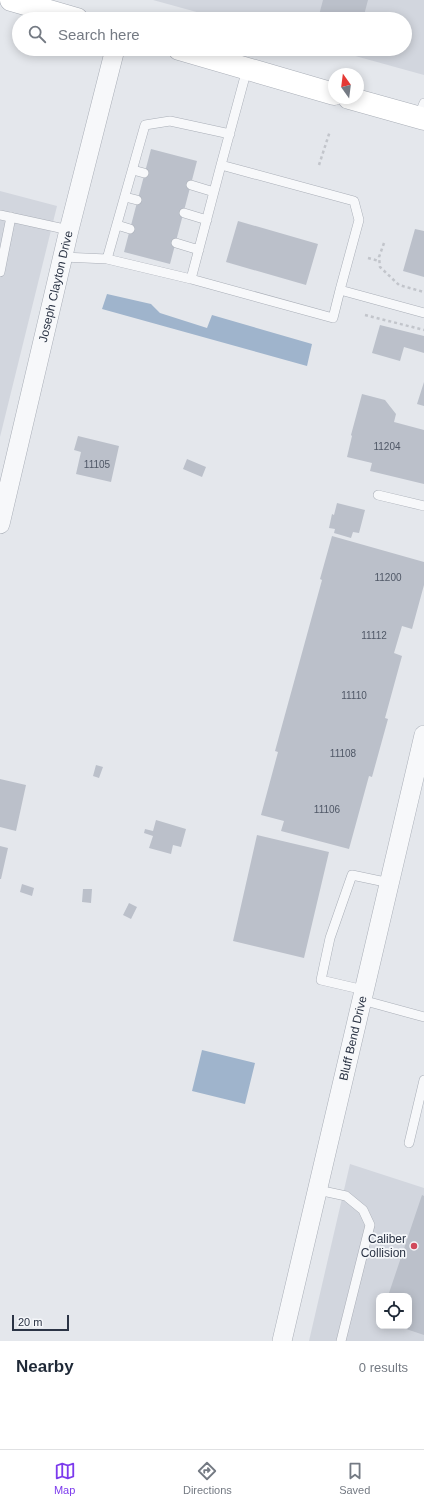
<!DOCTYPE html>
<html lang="en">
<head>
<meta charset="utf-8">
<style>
	:root { --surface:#fff; --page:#f2f2f3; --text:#1f2937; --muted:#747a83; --line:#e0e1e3; --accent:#7c3aed }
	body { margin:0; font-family:Helvetica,sans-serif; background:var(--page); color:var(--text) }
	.controls { position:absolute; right:12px; bottom:12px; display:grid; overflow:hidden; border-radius:8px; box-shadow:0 2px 10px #0003 }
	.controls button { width:36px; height:36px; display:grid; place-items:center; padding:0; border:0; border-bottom:1px solid var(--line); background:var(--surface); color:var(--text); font:20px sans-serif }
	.compass { position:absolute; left:328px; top:68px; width:36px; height:36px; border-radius:50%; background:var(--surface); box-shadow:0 2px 10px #0003; rotate:346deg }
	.scale { position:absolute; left:12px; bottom:10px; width:57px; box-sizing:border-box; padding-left:4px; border:2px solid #2b3445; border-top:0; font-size:11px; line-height:14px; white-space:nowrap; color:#2b3445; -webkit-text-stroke:3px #f4f6f9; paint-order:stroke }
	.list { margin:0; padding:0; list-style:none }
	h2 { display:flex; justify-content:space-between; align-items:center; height:52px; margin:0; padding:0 16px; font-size:17px }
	h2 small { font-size:13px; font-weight:400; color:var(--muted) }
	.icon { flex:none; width:22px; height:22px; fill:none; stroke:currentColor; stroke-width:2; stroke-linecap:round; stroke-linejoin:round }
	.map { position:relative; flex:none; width:424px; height:1341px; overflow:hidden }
	.search { position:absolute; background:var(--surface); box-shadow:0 2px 10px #0003; left:12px; right:12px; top:12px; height:44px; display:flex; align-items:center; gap:10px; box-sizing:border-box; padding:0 14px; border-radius:22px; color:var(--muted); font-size:15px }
	.sheet { height:108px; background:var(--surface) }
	nav { display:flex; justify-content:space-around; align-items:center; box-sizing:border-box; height:56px; border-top:1px solid var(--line); background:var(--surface); font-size:11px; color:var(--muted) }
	nav a { display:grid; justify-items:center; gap:2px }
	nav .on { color:var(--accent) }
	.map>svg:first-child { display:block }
	.built { fill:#d2d6de; fill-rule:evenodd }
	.water { fill:#9fb4cc }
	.building { fill:#bbc0ca }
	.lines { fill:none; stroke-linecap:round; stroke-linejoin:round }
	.service-casing { stroke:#a9aeb7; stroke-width:10 }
	.minor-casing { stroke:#a9aeb7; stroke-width:20 }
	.secondary-casing { stroke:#a9aeb7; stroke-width:23 }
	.path { stroke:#c2c5cb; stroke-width:2.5; stroke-dasharray:3 3; stroke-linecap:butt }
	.service { stroke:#f7f8fa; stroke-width:9 }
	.minor { stroke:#f7f8fa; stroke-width:19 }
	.secondary { stroke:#fff; stroke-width:22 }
	.poi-dot { fill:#d1495b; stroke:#f4f6f9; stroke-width:1.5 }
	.labels { text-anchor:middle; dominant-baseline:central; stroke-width:3.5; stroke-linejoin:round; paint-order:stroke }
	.number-label { font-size:10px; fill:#4f5766 }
	.street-label { font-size:12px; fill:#2b3445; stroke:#f4f6f9 }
	.poi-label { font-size:12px; fill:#2b3445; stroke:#f4f6f9; text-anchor:end }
</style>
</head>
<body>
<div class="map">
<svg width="424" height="1341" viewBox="0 0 424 1341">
	<rect width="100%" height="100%" fill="#e4e7ec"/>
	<path class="built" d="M153 0H424V75L330 49H405V19H222Z
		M0 191 57 206 0 437Z
		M350 1164 424 1188V1341H309ZM379 1296H409V1326H379Z"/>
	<path class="water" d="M107 294 151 304 160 313 207 328 212 315 312 344 307 366 102 309Z
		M202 1050 255 1063 245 1104 192 1091Z"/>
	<path class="building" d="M323 0H368L363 19H318Z
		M151 149 197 161 170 264 124 252Z
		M238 221 318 244 306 285 226 262Z
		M415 229 424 231V277L403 271Z
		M380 325 424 336V353L404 347 400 361 372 353Z
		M424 382V406L417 404Z
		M362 394 385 400 396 414 394 422 424 430V484L370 471 372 463 347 457 352 436 351 435Z
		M78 436 119 446 111 482 76 474 81 452 74 450Z
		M187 459 206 467 202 477 183 469Z
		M337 503 365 510 359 533 353 532 351 538 334 533 335 529 329 528 332 514 334 515Z
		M332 536 424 562V585L412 629 402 626 394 653 402 656 385 718 388 719 372 777 369 776 349 849 281 831 284 821 261 815 278 752 275 751 322 580 320 579Z
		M96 765 103 767 99 778 93 776Z
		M0 779 26 785 16 831 0 827Z
		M156 820 186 829 181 847 173 845 171 854 149 848 153 836 144 833 145 829 153 831Z
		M257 835 329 852 304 958 233 941Z
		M0 846 8 848 1 879H0Z
		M22 884 34 888 32 896 20 892Z
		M83 889H92L91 903 82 902Z
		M129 903 137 907 131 919 123 915Z
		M422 1195 424 1196V1335L397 1326H409V1296H388Z"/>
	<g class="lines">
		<defs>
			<path id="service" d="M247 69 221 165 354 201 359 220 340 290 424 313
				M418 118 424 103
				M221 165 191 279 107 259 145 125 170 121 230 134
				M133 170 144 173
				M191 185 214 192
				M125 197 137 200
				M184 213 207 220
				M0 215 69 230
				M117 225 130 229
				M176 243 199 250
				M63 257 107 259
				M0 272 11 217
				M191 279 333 318 340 290
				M378 495 424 506
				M364 990 321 980 330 938 352 875 390 883
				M362 1000 424 1017
				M409 1143 424 1080
				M318 1190 346 1196 363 1210 370 1225 341 1341"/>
			<g id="minor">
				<path id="s1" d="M0 524 69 230 115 49"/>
				<path id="s2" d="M282 1341 424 735"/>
			</g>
			<path id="secondary" d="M11 0 77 19
				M179 49 334 94
				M349 98 424 119"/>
		</defs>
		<use href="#service" class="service-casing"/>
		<use href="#minor" class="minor-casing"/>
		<use href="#secondary" class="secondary-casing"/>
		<path class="path" d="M319 165 330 131
			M384 243 379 257 380 267 399 285 424 292
			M368 258 379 261
			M365 315 424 330"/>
		<use href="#service" class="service"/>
		<use href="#minor" class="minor"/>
		<use href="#secondary" class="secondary"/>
	</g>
	<circle class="poi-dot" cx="414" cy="1246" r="4"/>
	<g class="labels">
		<g class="number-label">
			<text x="387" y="446">11204</text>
			<text x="97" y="464">11105</text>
			<text x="388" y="577">11200</text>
			<text x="374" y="635">11112</text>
			<text x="354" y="695">11110</text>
			<text x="343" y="753">11108</text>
			<text x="327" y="809">11106</text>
		</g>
		<g class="street-label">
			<text stroke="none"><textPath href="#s1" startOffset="244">Joseph Clayton Drive</textPath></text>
			<text stroke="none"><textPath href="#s2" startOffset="311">Bluff Bend Drive</textPath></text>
		</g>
		<g class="poi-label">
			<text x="406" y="1239">Caliber<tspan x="406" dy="14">Collision</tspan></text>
		</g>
	</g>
</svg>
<div class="controls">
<button><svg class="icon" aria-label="locate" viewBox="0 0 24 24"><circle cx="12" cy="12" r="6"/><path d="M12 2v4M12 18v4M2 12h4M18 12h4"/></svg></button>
</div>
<svg class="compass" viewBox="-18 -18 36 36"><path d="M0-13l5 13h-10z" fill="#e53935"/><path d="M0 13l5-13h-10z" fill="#747a83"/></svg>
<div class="scale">20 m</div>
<div class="search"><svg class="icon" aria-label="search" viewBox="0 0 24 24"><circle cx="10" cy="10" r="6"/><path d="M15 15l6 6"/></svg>Search here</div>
</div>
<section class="sheet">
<h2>Nearby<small>0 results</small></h2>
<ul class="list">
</ul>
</section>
<nav>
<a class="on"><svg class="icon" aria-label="map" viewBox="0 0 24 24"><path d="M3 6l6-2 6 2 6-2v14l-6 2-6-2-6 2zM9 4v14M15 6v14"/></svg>Map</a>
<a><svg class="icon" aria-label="directions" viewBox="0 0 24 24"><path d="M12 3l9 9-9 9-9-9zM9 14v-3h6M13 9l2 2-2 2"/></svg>Directions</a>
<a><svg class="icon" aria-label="saved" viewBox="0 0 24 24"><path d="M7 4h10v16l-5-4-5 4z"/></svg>Saved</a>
</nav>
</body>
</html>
